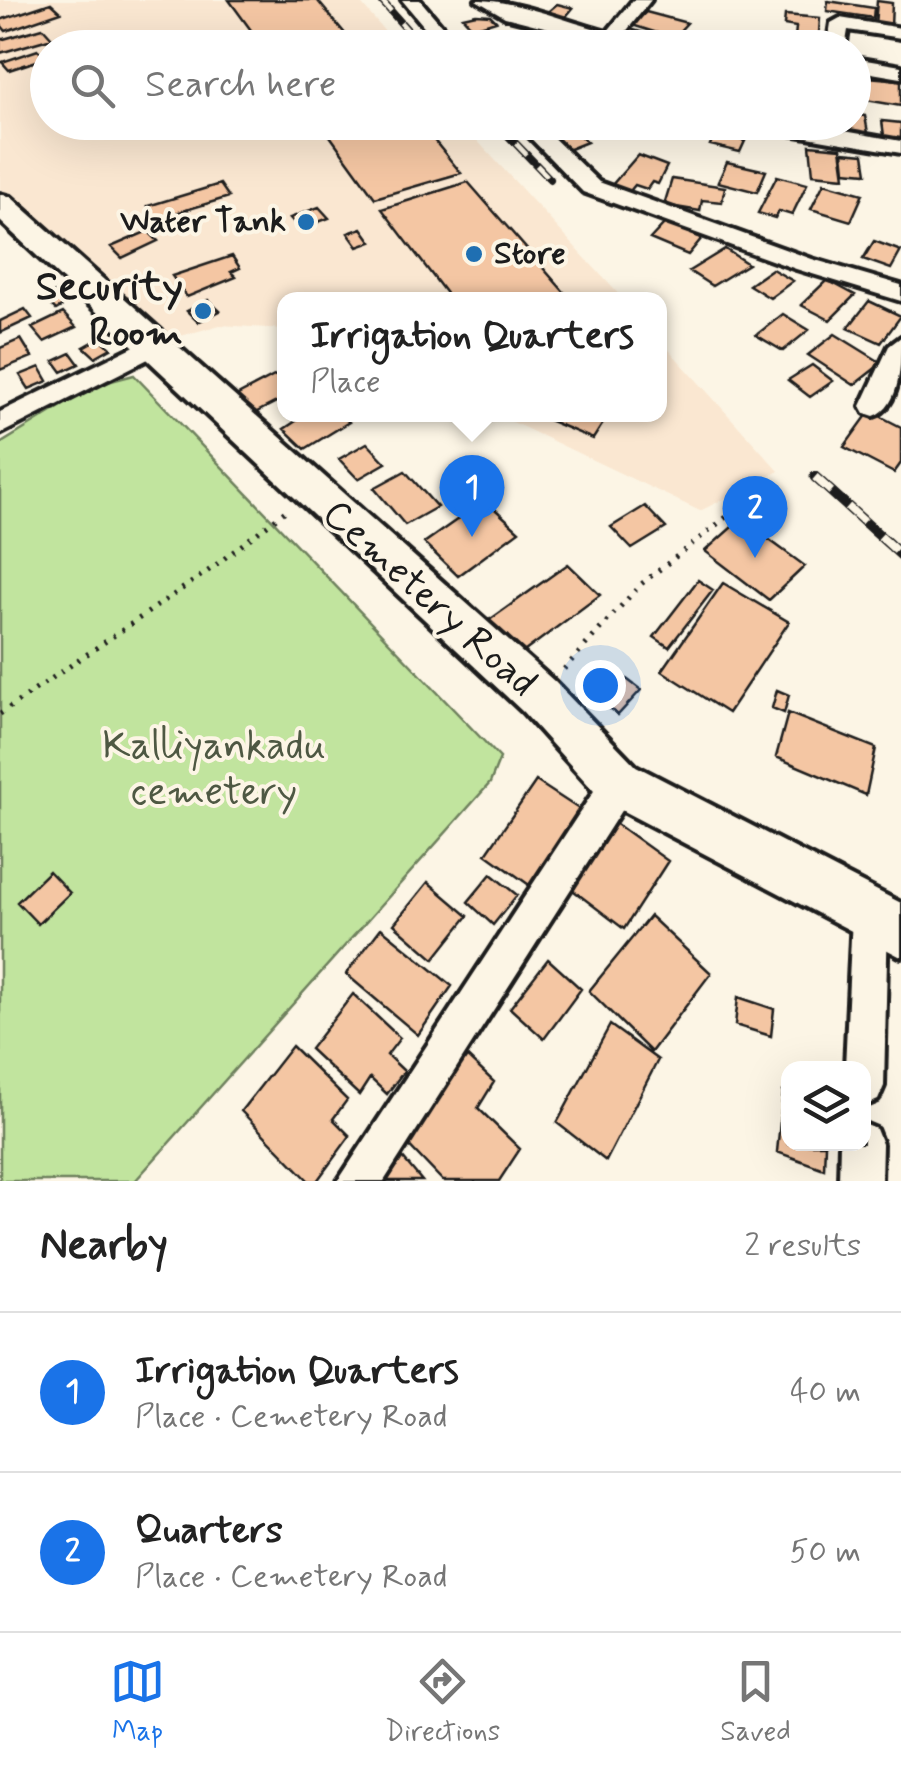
<!DOCTYPE html>
<html lang="en">
<head>
<meta charset="utf-8">
<style>
	:root { --surface:#fff; --page:#f6f6f6; --text:#222; --muted:#767676; --line:#e0e0e0; --accent:#1a73e8 }
	body { margin:0; font-family:Mynerve,sans-serif; background:var(--page); color:var(--text) }
	.controls { position:absolute; right:30px; bottom:30px; display:grid; overflow:hidden; border-radius:20px; box-shadow:0 10px 40px #0002 }
	.controls button { width:90px; height:90px; display:grid; place-items:center; padding:0; border:0; border-bottom:2px solid var(--line); background:var(--surface); color:var(--text); font:50px sans-serif }
	.you { position:absolute; left:600px; top:685px; width:35px; height:35px; margin:-25px; border:8px solid #fff; border-radius:50%; background:#1a73e8; box-shadow:0 0 0 15px #1a73e833 }
	.badge { display:grid; place-items:center; width:65px; height:65px; border-radius:50%; background:var(--accent); color:#fff; font-size:32px; font-weight:700 }
	.pin { position:absolute; translate:-50% -82px; filter:drop-shadow(0 2px 5px #0008) }
	.pin::after { content:''; position:absolute; top:52px; width:35px; height:30px; background:inherit; clip-path:polygon(0 0,100% 0,50% 100%) }
	.popup { position:absolute; left:277px; top:292px; width:390px; height:130px; box-sizing:border-box; display:grid; place-content:center; border-radius:20px; background:var(--surface); filter:drop-shadow(0 2px 8px #0005); font-size:32px; white-space:nowrap; color:var(--muted) }
	.popup b { font-size:38px; color:var(--text) }
	.popup::after { content:''; position:absolute; left:50%; top:100%; margin-left:-20px; border:20px solid transparent; border-top-color:var(--surface) }
	.list { margin:0; padding:0; list-style:none }
	h2 { display:flex; justify-content:space-between; align-items:center; height:130px; margin:0; padding:0 40px; font-size:42px }
	h2 small { font-size:32px; font-weight:400; color:var(--muted) }
	.list li { display:grid; grid-template-columns:65px 1fr auto; gap:30px; align-items:center; box-sizing:border-box; height:160px; padding:0 40px; border-top:2px solid var(--line) }
	.list b { display:block; font-size:38px; white-space:nowrap }
	.list p { margin:0; font-size:32px; white-space:nowrap; color:var(--muted) }
	.list em { font-size:32px; font-style:normal; color:var(--muted) }
	.icon { flex:none; width:55px; height:55px; fill:none; stroke:currentColor; stroke-width:2; stroke-linecap:round; stroke-linejoin:round }
	.map { position:relative; flex:none; width:901px; height:1181px; overflow:hidden }
	.search { position:absolute; background:var(--surface); box-shadow:0 10px 40px #0002; left:30px; right:30px; top:30px; height:110px; display:flex; align-items:center; gap:25px; box-sizing:border-box; padding:0 35px; border-radius:55px; color:var(--muted); font-size:38px }
	.sheet { height:450px; background:var(--surface) }
	nav { display:flex; justify-content:space-around; align-items:center; box-sizing:border-box; height:140px; border-top:2px solid var(--line); background:var(--surface); font-size:28px; color:var(--muted) }
	nav a { display:grid; justify-items:center; gap:5px }
	nav .on { color:var(--accent) }
	.map>svg:first-child { display:block }
	.built { fill:#fae7d1 }
	.green { fill:#c1e49e; stroke:#6e805d; stroke-width:2.5 }
	.building { fill:#f4c6a3; stroke:#1c1c1c; stroke-width:2.5 }
	.lines { fill:none; stroke-linecap:round; stroke-linejoin:round }
	.street-casing { stroke:#1c1c1c; stroke-width:8 }
	.secondary-casing { stroke:#1c1c1c; stroke-width:8 }
	.path { stroke:#1c1c1c; stroke-width:5; stroke-dasharray:2.5 8; stroke-linecap:butt }
	.street { fill:#fcf5e5; fill-rule:evenodd }
	.secondary { fill:#fcf5e5; fill-rule:evenodd }
	.rail-far1-casing { stroke:#1c1c1c; stroke-width:8 }
	.rail-casing { stroke:#1c1c1c; stroke-width:11 }
	.rail-far1 { stroke:#fcf5e5; stroke-width:5; stroke-dasharray:15; stroke-linecap:butt }
	.rail { stroke:#fcf5e5; stroke-width:8; stroke-dasharray:22; stroke-linecap:butt }
	.poi-dot { fill:#1f6fb2; stroke:#fcf5e5; stroke-width:4 }
	.labels { text-anchor:middle; dominant-baseline:central; stroke-width:8; stroke-linejoin:round; paint-order:stroke }
	.far-poi-label { font-size:32px; font-weight:bold; fill:#1c1c1c; stroke:#fcf5e5; text-anchor:end }
	.poi-label { font-size:40px; font-weight:bold; fill:#1c1c1c; stroke:#fcf5e5; text-anchor:end }
	.street-label { font-size:40px; fill:#1c1c1c; stroke:#fcf5e5 }
	.park-label { font-size:40px; fill:#4e5843; stroke:#fcf5e5 }
</style>
</head>
<body>
<div class="map">
<svg width="901" height="1181" viewBox="0 0 901 1181">
	<rect width="100%" height="100%" fill="#fcf5e5"/>
	<filter id="ink" filterUnits="userSpaceOnUse"><feTurbulence type="fractalNoise" baseFrequency=".01" numOctaves="2"/><feDisplacementMap in="SourceGraphic" scale="20" xChannelSelector="R" yChannelSelector="G"/><feConvolveMatrix kernelMatrix="1 2 1 2 8 2 1 2 1" color-interpolation-filters="sRGB"/></filter>
	<g filter="url(#ink)">
		<path class="built" d="M0 0H358L398 47 48 48V122L461 123 623 299 284 300V329L220 325 163 341 0 189Z
			M660 340 779 471 700 511 498 415 660 414Z"/>
		<path class="green" d="M134 375 500 758 490 783 135 1181H0V444L96 385Z"/>
		<path class="building" d="M229 0H317L357 48H264Z
			M828 1 874 8 873 18 827 11Z
			M877 1 892 3 891 27 875 25Z
			M51 3 61 12 6 31 0 24V20Z
			M557 4 573 8 563 20 544 15Z
			M646 12 687 23 673 38 632 25Z
			M476 14 490 15 496 21 473 28 463 17Z
			M785 15 820 18 818 48H794L796 27 784 25Z
			M529 24 553 31 541 41 518 34Z
			M43 28 52 38 0 53V40Z
			M630 29 672 41 666 48 613 45Z
			M38 50 46 58 9 70 2 62Z
			M854 70 857 76 901 80V106L854 98Z
			M854 115 865 116 868 133 849 131 848 122H854Z
			M882 121 901 123V144L885 143Z
			M320 122H419L461 173 375 198Z
			M569 127 587 142 562 152 544 137Z
			M715 134 745 141 740 152 710 145Z
			M810 145 841 148 845 177 813 174Z
			M843 152 864 154 867 173 845 171Z
			M638 155 667 166 658 184 652 182 647 189 635 185 630 191 612 185Z
			M727 162 766 171 757 192 718 182Z
			M777 176 807 184 792 215 779 211 775 218 758 213Z
			M672 179 725 187 722 202 702 200 700 211 664 205Z
			M468 182 571 300H451L382 209Z
			M824 183 863 194 851 221 811 209Z
			M220 184 229 197 156 219 148 206Z
			M319 207 329 218 300 229 290 218Z
			M665 223 702 238 688 255 650 239Z
			M362 228 372 242 358 247 348 233Z
			M148 231 158 241 122 258 111 247Z
			M874 241 901 251 891 269 863 259Z
			M725 249 748 264 712 286 689 271Z
			M232 256 240 268 231 272 236 277 187 297 172 276Z
			M772 269 793 281 770 298 749 285Z
			M827 280 855 295 830 320 801 305Z
			M61 289 73 300 56 310 44 298Z
			M208 300 220 311 198 322 187 311Z
			M869 301 901 316 881 343 848 328Z
			M25 309 32 318 0 333V321Z
			M63 313 76 327 44 342 32 328Z
			M783 314 809 330 783 351 756 335Z
			M835 334 882 363 854 385 808 355Z
			M100 338 111 348 95 357 84 347Z
			M21 339 32 357 0 370V348Z
			M71 353 79 364 62 372 54 361Z
			M812 365 833 381 810 397 788 380Z
			M40 367 48 381 29 389 20 375Z
			M276 375 284 384V398L251 415 234 397Z
			M870 411 901 427V463L894 473 844 447Z
			M295 414H341L349 422 305 449 284 429 296 421 292 416Z
			M534 414H609L593 439Z
			M367 443 386 463 358 479 339 459Z
			M405 471 437 507 405 525 374 488Z
			M485 500 519 531 458 576 424 543Z
			M645 506 666 528 632 549 611 527Z
			M741 519 805 566 769 600 705 551Z
			M568 564 600 595 513 660 481 626Z
			M698 580 713 590 669 647 654 637Z
			M723 583 789 622 728 713 662 671Z
			M611 667 641 690 618 715 588 692Z
			M777 690 789 695 784 713 772 708Z
			M788 713 876 748 866 795 776 757Z
			M536 781 588 815 539 892 486 854Z
			M615 823 668 861 624 929 570 888Z
			M49 871 70 893 38 924 17 902Z
			M491 874 517 895 493 925 468 902Z
			M428 882 468 916 434 959 394 924Z
			M650 916 711 973 651 1052 589 991Z
			M381 928 452 986 418 1035 346 974Z
			M548 959 581 989 544 1039 510 1008Z
			M353 994 400 1038 387 1055 404 1071 387 1094 370 1078 359 1095 310 1049Z
			M738 997 774 1009 771 1036 735 1025Z
			M610 1025 658 1060 606 1161 557 1123Z
			M292 1046 347 1100 333 1119 350 1136 317 1181H309L241 1111Z
			M460 1050 494 1082 478 1108 520 1149 499 1181H443L401 1137Z
			M783 1092 788 1094V1144H825L824 1169 777 1152Z
			M397 1151 422 1181H371Z"/>
		<g class="lines">
			<defs>
				<path id="street" d="M402 0H420L461 48H442Z
					M476 0C515 0 568 22 607 32L633 0H651L617 43 611 44 505 17Z
					M840 18 901 28V38L848 30 845 48H827L831 23Z
					M854 58 901 66V78L854 70Z
					M515 122H537L599 182 812 259 901 285V301L796 269 583 192Z
					M745 122H793L901 141V153L755 128Z
					M153 337 162 340 165 346 162 352 0 434V412Z
					M901 337C901 361 901 407 874 416L865 413 861 406 889 346Z
					M619 766 631 771 636 783 631 795 384 1181H338L607 771Z
					M870 898 883 903 888 916 884 1086 878 1100 864 1106V1068H845L852 916 857 903Z
					M864 1124 876 1129 882 1144 881 1181H839L840 1144H864Z"/>
				<path id="secondary" d="M0 194 11 197 555 682 636 766 901 903V957L602 800 523 712 0 221Z"/>
			</defs>
			<use href="#street" class="street-casing"/>
			<use href="#secondary" class="secondary-casing"/>
			<path class="path" d="M564 669 640 585 734 511
				M0 714 208 571 288 509"/>
			<use href="#street" class="street"/>
			<use href="#secondary" class="secondary"/>
			<defs>
				<path id="rail-far1" d="M381 0 423 48
					M495 122 550 179"/>
				<path id="rail" d="M815 477 901 555"/>
			</defs>
			<use href="#rail-far1" class="rail-far1-casing"/>
			<use href="#rail" class="rail-casing"/>
			<use href="#rail-far1" class="rail-far1"/>
			<use href="#rail" class="rail"/>
		</g>
	</g>
	<g class="poi-dot">
		<circle cx="306" cy="222" r="10"/>
		<circle cx="474" cy="254" r="10"/>
		<circle cx="203" cy="311" r="10"/>
	</g>
	<g class="labels">
		<g class="far-poi-label">
			<text x="286" y="222">Water Tank</text>
			<text x="494" y="254" text-anchor="start">Store</text>
		</g>
		<g class="poi-label">
			<text x="183" y="288">Security<tspan x="183" dy="46">Room</tspan></text>
		</g>
		<g class="street-label">
			<text transform="translate(429 599) rotate(42)">Cemetery Road</text>
		</g>
		<g class="park-label">
			<text x="214" y="747">Kalliyankadu<tspan x="214" dy="46">cemetery</tspan></text>
		</g>
	</g>
</svg>
<div class="controls">
<button><svg class="icon" aria-label="layers" viewBox="0 0 24 24"><path d="M12 4l9 5-9 5-9-5zM3 14l9 5 9-5"/></svg></button>
</div>
<div class="you"></div>
<div class="pin badge" style="left:472px;top:537px">1</div>
<div class="popup"><b>Irrigation Quarters</b>Place</div>
<div class="pin badge" style="left:755px;top:558px">2</div>
<div class="search"><svg class="icon" aria-label="search" viewBox="0 0 24 24"><circle cx="10" cy="10" r="6"/><path d="M15 15l6 6"/></svg>Search here</div>
</div>
<section class="sheet">
<h2>Nearby<small>2 results</small></h2>
<ul class="list">
<li><span class="badge">1</span><div><b>Irrigation Quarters</b><p>Place · Cemetery Road</p></div><em>40 m</em></li>
<li><span class="badge">2</span><div><b>Quarters</b><p>Place · Cemetery Road</p></div><em>50 m</em></li>
</ul>
</section>
<nav>
<a class="on"><svg class="icon" aria-label="map" viewBox="0 0 24 24"><path d="M3 6l6-2 6 2 6-2v14l-6 2-6-2-6 2zM9 4v14M15 6v14"/></svg>Map</a>
<a><svg class="icon" aria-label="directions" viewBox="0 0 24 24"><path d="M12 3l9 9-9 9-9-9zM9 14v-3h6M13 9l2 2-2 2"/></svg>Directions</a>
<a><svg class="icon" aria-label="saved" viewBox="0 0 24 24"><path d="M7 4h10v16l-5-4-5 4z"/></svg>Saved</a>
</nav>
</body>
</html>
